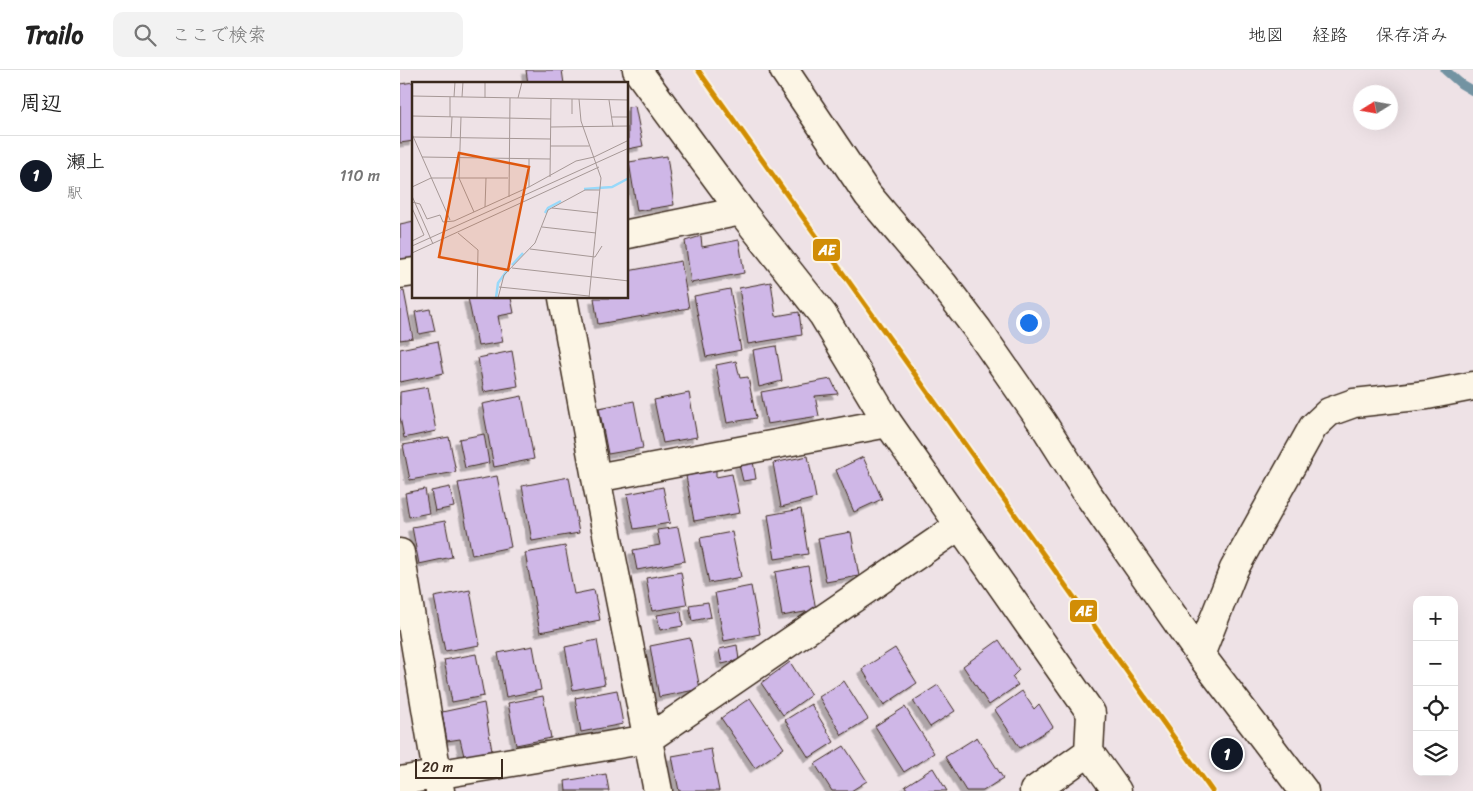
<!DOCTYPE html>
<html lang="ja">
<head>
<meta charset="utf-8">
<style>
	:root { --surface:#fff; --page:#f2f2f2; --text:#222; --muted:#767676; --line:#e0e0e0; --accent:#111827 }
	body { margin:0; font-family:Sriracha,"Klee One",sans-serif; background:var(--page); color:var(--text) }
	.controls { position:absolute; right:15px; bottom:15px; display:grid; overflow:hidden; border-radius:10px; box-shadow:0 5px 20px #0002 }
	.controls button { width:45px; height:45px; display:grid; place-items:center; padding:0; border:0; border-bottom:1px solid var(--line); background:var(--surface); color:var(--text); font:25px sans-serif }
	.compass { position:absolute; left:953px; top:15px; width:45px; height:45px; border-radius:50%; background:var(--surface); box-shadow:0 5px 20px #0002; rotate:259deg }
	.scale { position:absolute; left:15px; bottom:12px; width:88px; box-sizing:border-box; padding-left:5px; border:2px solid #3b2a1e; border-top:0; font-size:14px; line-height:18px; white-space:nowrap; color:#3b2a1e; -webkit-text-stroke:4px #fcf5e5; paint-order:stroke }
	.you { position:absolute; left:628px; top:252px; width:18px; height:18px; margin:-12px; border:4px solid #fff; border-radius:50%; background:#1a73e8; box-shadow:0 0 0 8px #1a73e833 }
	.badge { display:grid; place-items:center; width:32px; height:32px; border-radius:50%; background:var(--accent); color:#fff; font-size:16px; font-weight:700 }
	.pin { position:absolute; translate:-50% -50%; border:2px solid #fff; box-shadow:0 1px 5px #0006 }
	.list { margin:0; padding:0; list-style:none }
	h2 { display:flex; justify-content:space-between; align-items:center; height:65px; margin:0; padding:0 20px; font-size:21px }
	h2 small { font-size:16px; font-weight:400; color:var(--muted) }
	.list li { display:grid; grid-template-columns:32px 1fr auto; gap:15px; align-items:center; box-sizing:border-box; height:80px; padding:0 20px; border-top:1px solid var(--line) }
	.list b { display:block; font-size:19px; white-space:nowrap }
	.list p { margin:0; font-size:16px; white-space:nowrap; color:var(--muted) }
	.list em { font-size:16px; font-style:normal; color:var(--muted) }
	.icon { flex:none; width:28px; height:28px; fill:none; stroke:currentColor; stroke-width:2; stroke-linecap:round; stroke-linejoin:round }
	.map { position:relative; flex:none; width:1073px; height:721px; overflow:hidden }
	header { display:flex; align-items:center; gap:30px; box-sizing:border-box; height:70px; padding:0 25px; background:var(--surface); border-bottom:1px solid var(--line) }
	header strong { font-size:24px }
	nav { display:flex; gap:28px; margin-inline-start:auto; font-size:18px }
	.search { width:350px; height:45px; background:var(--page); display:flex; align-items:center; gap:12px; box-sizing:border-box; padding:0 18px; border-radius:10px; color:var(--muted); font-size:19px }
	main { display:flex }
	aside { flex:1; background:var(--surface) }
	.map>svg:first-child { display:block }
	.lines { fill:none; stroke-linecap:round; stroke-linejoin:round }
	.stream { stroke:#7393a2; stroke-width:9 }
	.building { fill:#cfb7e7; stroke:#3b2a1e; filter:url(#shadow) }
	.minor-casing { stroke:#3b2a1e; stroke-width:31 }
	.minor { stroke:#fcf5e5; stroke-width:28 }
	.rail-1-casing { stroke:#fcf5e5; stroke-width:9 }
	.rail-1 { stroke:#d18d06; stroke-width:5 }
	.inset-river { fill:none; stroke:#98d9fa; stroke-width:2.5 }
	.inset-road { fill:none; stroke:#a69896; stroke-width:1 }
	.view { fill:#df570d; fill-opacity:0.15; stroke:#df570d; stroke-width:2.5 }
	.inset-edge { fill:none; stroke:#3b2a1e; stroke-width:2.5 }
	.line-badge { stroke:#fcf5e5; stroke-width:2 }
	.badge-label { font-size:14px; text-anchor:middle; font-weight:bold; fill:#fff }
</style>
</head>
<body>
<header>
<strong>Trailo</strong>
<div class="search"><svg class="icon" aria-label="search" viewBox="0 0 24 24"><circle cx="10" cy="10" r="6"/><path d="M15 15l6 6"/></svg>ここで検索</div>
<nav><a>地図</a><a>経路</a><a>保存済み</a></nav>
</header>
<main>
<aside>
<h2>周辺<small></small></h2>
<ul class="list">
<li><span class="badge">1</span><div><b>瀬上</b><p>駅</p></div><em>110 m</em></li>
</ul>
</aside>
<div class="map">
<svg width="1073" height="721" viewBox="0 0 1073 721">
	<defs>
		<filter id="shadow"><feDropShadow dx="-4.5" dy="4.5" stdDeviation="0" flood-color="#0004"/></filter>
	</defs>
	<rect width="100%" height="100%" fill="#eee2e6"/>
	<filter id="ink" filterUnits="userSpaceOnUse"><feTurbulence type="fractalNoise" baseFrequency=".02" numOctaves="2"/><feDisplacementMap in="SourceGraphic" scale="10" xChannelSelector="R" yChannelSelector="G"/><feConvolveMatrix kernelMatrix="1 2 1 2 8 2 1 2 1" color-interpolation-filters="sRGB"/></filter>
	<g filter="url(#ink)">
		<g class="lines">
			<path class="stream" d="M1045 0 1061 14 1073 21"/>
		</g>
		<path class="building" d="M126 0H162L164 14H128Z
			M20 11 21 14H14V71L0 73V14Z
			M235 36 243 76 228 79V37Z
			M267 86 274 135 237 141 229 92Z
			M14 151V189L0 191V154Z
			M301 166 302 177 339 170 344 203 291 213 285 171Z
			M281 191 289 238 198 254 194 228H228V201Z
			M371 212 376 246 399 242 402 265 348 274 339 218Z
			M330 219 341 280 306 287 294 226Z
			M4 221 13 268 0 270V222Z
			M68 228H111L114 243 98 246 103 272 78 276Z
			M30 239 35 261 19 264 15 242Z
			M38 271 44 303 0 312V279Z
			M376 276 382 311 359 317 353 280Z
			M112 281 118 316 84 322 78 288Z
			M336 291 340 308 348 307 356 348 327 353 316 295Z
			M431 309 438 324 415 326 419 346 367 354 361 322Z
			M28 317 36 361 4 368 0 347V322Z
			M289 323 297 367 263 373 254 330Z
			M122 326 134 389 94 397 82 334Z
			M234 331 243 378 208 384 199 338Z
			M84 364 89 393 65 398 59 369Z
			M49 367 56 402 10 410 3 375Z
			M408 386 416 428 381 437 373 393Z
			M463 387 482 429 454 442 436 400Z
			M353 391 356 409 343 411 339 394Z
			M316 399V407L332 404 340 443 294 451 286 406Z
			M97 406 111 477 72 485 58 413Z
			M169 407 179 463 132 471 122 416Z
			M50 417 54 437 35 441 31 421Z
			M263 417 270 453 234 459 227 424Z
			M25 419 29 443 9 447 5 423Z
			M401 439 408 484 375 489 368 445Z
			M45 451 52 487 19 494 12 457Z
			M278 457 285 491 237 500 233 480 260 475 257 460Z
			M332 462 341 507 309 513 300 468Z
			M451 462 459 506 426 512 418 468Z
			M165 476 174 524 194 520 200 550 140 562 125 483Z
			M408 496 416 540 382 546 375 502Z
			M281 502 287 535 252 541 246 508Z
			M351 516 360 564 324 571 315 523Z
			M70 520 80 575 45 581 34 527Z
			M308 532 311 547 292 551 289 535Z
			M281 541 283 556 260 560 257 545Z
			M290 568 300 619 259 627 250 576Z
			M197 570 205 614 173 620 165 577Z
			M599 570 619 600 612 607 618 615 589 635 563 596Z
			M337 575 339 590 322 594 319 579Z
			M133 576 141 620 106 627 98 583Z
			M495 578 517 613 484 635 462 599Z
			M76 584 84 626 52 632 44 590Z
			M390 592 411 625 383 645 361 613Z
			M444 611 468 649 442 665 419 627Z
			M538 615 555 641 530 657 513 631Z
			M217 620 223 654 181 662 175 628Z
			M622 621 634 639 639 634 653 657 620 678 595 640Z
			M143 626 151 668 116 675 108 633Z
			M350 628 384 678 355 698 321 648Z
			M84 633 92 681 64 686 60 669 47 671 42 642Z
			M411 634 434 672 409 688 385 650Z
			M505 637 534 683 504 702 475 656Z
			M577 667 603 708 583 721H566L545 687Z
			M444 676 467 711 451 721H432L415 694Z
			M311 679 319 721H279L272 686Z
			M533 698 547 721H508L505 716Z
			M206 704 209 721H166L165 711Z"/>
		<g class="lines">
			<defs>
				<path id="minor" d="M237 0 341 141 423 245 488 353 691 643 689 682 717 721
					M384 0 468 125 543 214 578 260 642 352 687 423 796 579 904 721
					M228 164 341 141
					M0 204 14 202
					M163 228 196 408 258 721
					M196 408 488 353
					M0 483 40 721
					M800 585 834 499 913 357 929 342 954 333 1027 325 1073 316
					M0 711 248 669 559 456
					M634 721 689 682"/>
			</defs>
			<use href="#minor" class="minor-casing"/>
			<use href="#minor" class="minor"/>
			<defs>
				<path id="rail-1" d="M298 0 812 721"/>
			</defs>
			<use href="#rail-1" class="rail-1-casing"/>
			<use href="#rail-1" class="rail-1"/>
		</g>
	</g>
	<g transform="translate(12 12)">
		<rect width="216" height="216" fill="#eee2e6"/>
		<path class="inset-river" d="M172 107 200 105 217 96M133 131 136 126 149 119M100 183 111 171M84 216 86 201 97 186"/>
		<path class="inset-road" d="M0 14 217 18M42 15 43 0M50 15 51 0M73 16V0M106 16 110 0M160 17V32M167 17 169 39 189 96 177 216M197 18 201 45M0 34 139 37M38 35V15M49 35 47 96 62 130M200 35H217M139 45 217 44M0 52 38 138M1 55 138 57M39 55 40 35M138 64H177M10 75 138 77M117 77V105M138 95 139 17M0 105 19 96H96M0 114 21 162M97 115 98 16M0 120 8 122 15 137 28 133 31 140 42 139 117 105 164 79 182 75 217 58M73 125 74 96M0 126 12 153 0 159M140 126 186 131M130 145 184 151M46 151 66 168 65 216M0 164 217 66M118 167 183 175 190 164M0 171 187 85M100 186 217 199M87 205 177 214M86 216 92 193 123 161 136 128 173 108H188"/>
		<path class="view" d="M47 71 117 85 96 188 27 175Z"/>
		<rect width="216" height="216" class="inset-edge"/>
	</g>
	<g class="line-badge">
		<rect x="412" y="168" width="29" height="24" rx="5" fill="#d18d06"/>
		<rect x="669" y="529" width="29" height="24" rx="5" fill="#d18d06"/>
	</g>
	<g class="badge-label">
		<text x="427" y="185">AE</text>
		<text x="684" y="546">AE</text>
	</g>
</svg>
<div class="controls">
<button>+</button>
<button>−</button>
<button><svg class="icon" aria-label="locate" viewBox="0 0 24 24"><circle cx="12" cy="12" r="6"/><path d="M12 2v4M12 18v4M2 12h4M18 12h4"/></svg></button>
<button><svg class="icon" aria-label="layers" viewBox="0 0 24 24"><path d="M12 4l9 5-9 5-9-5zM3 14l9 5 9-5"/></svg></button>
</div>
<svg class="compass" viewBox="-18 -18 36 36"><path d="M0-13l5 13h-10z" fill="#e53935"/><path d="M0 13l5-13h-10z" fill="#767676"/></svg>
<div class="scale">20 m</div>
<div class="you"></div>
<div class="pin badge" style="left:827px;top:684px">1</div>
</div>
</main>
</body>
</html>
